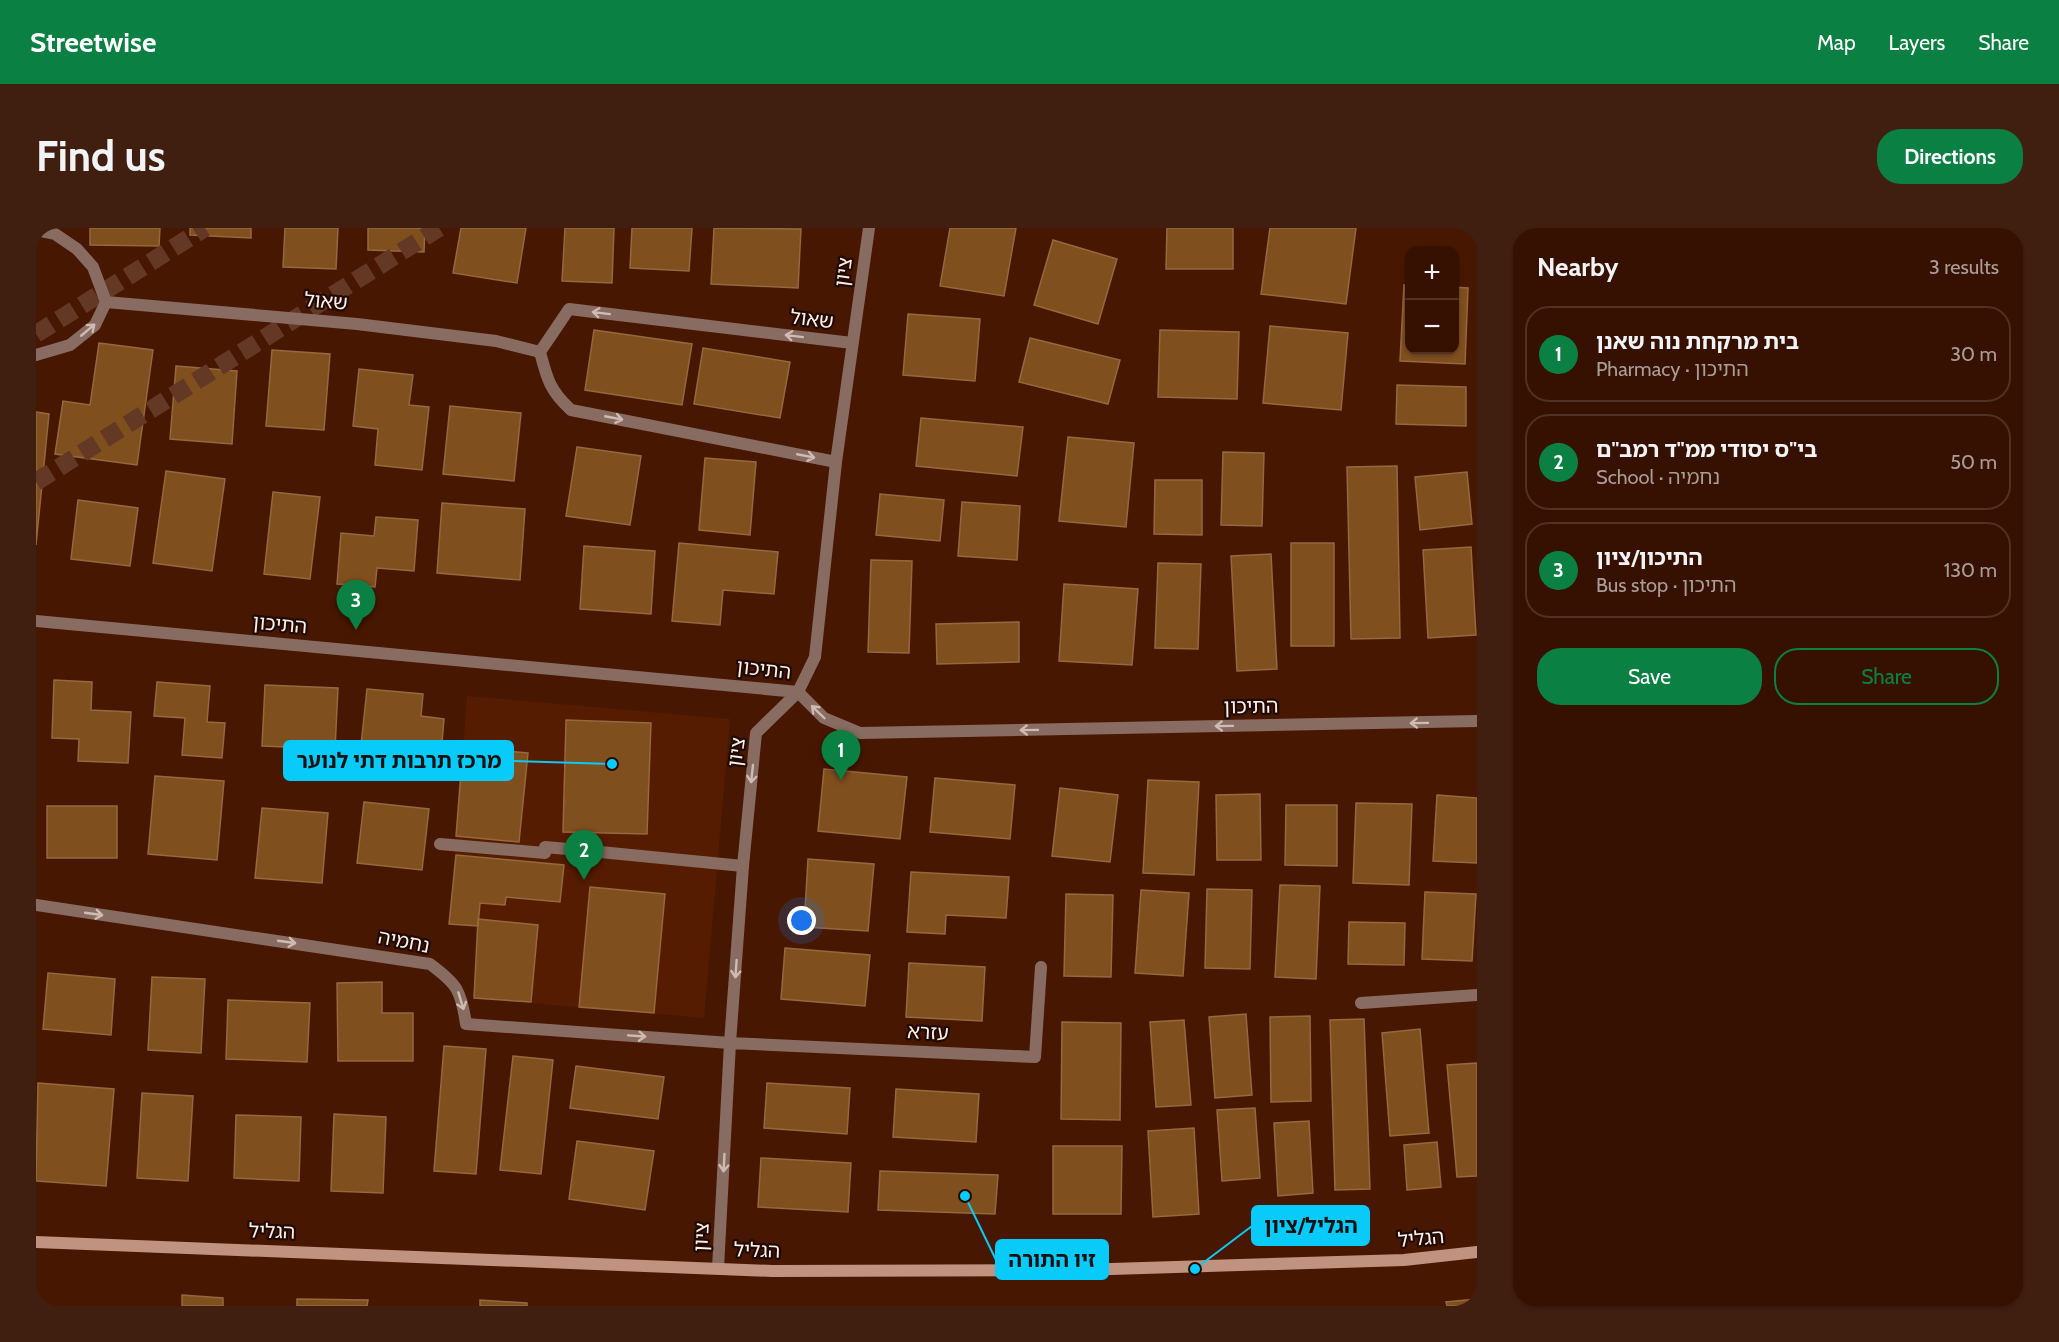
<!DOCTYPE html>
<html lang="en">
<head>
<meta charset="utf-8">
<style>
	:root { --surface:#361101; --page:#411f10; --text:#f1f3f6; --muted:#aa9d99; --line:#503123; --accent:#0b8043 }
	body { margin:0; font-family:Cabin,"Noto Sans Hebrew",sans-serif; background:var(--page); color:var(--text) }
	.controls { position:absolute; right:18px; top:18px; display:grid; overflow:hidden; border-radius:12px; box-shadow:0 2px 4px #0004 }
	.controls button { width:54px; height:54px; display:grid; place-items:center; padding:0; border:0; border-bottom:2px solid var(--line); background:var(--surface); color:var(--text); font:30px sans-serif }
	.you { position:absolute; left:766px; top:693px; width:21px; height:21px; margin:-15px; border:4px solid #fff; border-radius:50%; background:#1a73e8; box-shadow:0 0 0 9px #1a73e833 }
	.badge { display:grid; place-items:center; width:39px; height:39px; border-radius:50%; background:var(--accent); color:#fff; font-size:20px; font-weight:700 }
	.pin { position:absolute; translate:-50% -50px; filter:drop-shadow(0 2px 3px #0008) }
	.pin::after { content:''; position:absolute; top:32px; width:21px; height:18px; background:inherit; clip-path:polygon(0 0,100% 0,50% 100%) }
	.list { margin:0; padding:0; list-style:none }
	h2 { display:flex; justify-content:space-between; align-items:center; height:78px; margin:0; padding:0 24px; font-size:26px }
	h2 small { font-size:20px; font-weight:400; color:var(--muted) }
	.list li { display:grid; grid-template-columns:39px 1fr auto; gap:18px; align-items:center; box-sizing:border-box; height:96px; margin:0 12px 12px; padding:0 12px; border:2px solid var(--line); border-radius:24px }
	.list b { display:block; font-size:22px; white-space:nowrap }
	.list p { margin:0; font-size:20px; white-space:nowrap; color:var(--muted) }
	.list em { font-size:20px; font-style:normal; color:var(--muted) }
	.actions { display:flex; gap:12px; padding:18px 24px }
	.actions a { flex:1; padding:14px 0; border:2px solid var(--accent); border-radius:24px; text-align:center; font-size:21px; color:var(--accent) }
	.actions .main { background:var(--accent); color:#fff }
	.map { position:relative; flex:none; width:1441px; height:1078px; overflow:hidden; border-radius:24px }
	header { display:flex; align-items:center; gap:36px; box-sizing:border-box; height:84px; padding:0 30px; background:var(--accent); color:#fff }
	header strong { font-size:28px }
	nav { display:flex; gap:33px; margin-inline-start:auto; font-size:21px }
	.intro { display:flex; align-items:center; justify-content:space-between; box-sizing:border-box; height:144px; padding:0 36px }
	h1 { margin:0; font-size:42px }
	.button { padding:15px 27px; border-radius:24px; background:var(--accent); color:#fff; font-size:21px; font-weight:700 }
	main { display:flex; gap:36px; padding:0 36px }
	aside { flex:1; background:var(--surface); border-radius:24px; box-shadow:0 2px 4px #0004 }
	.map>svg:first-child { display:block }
	.built { fill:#551c01 }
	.building { fill:#7f4f1e; stroke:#96683e; stroke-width:1.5 }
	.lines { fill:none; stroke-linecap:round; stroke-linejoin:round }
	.highway-tunnel { stroke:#633824; stroke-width:18; stroke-dasharray:18 9; stroke-linecap:butt }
	.lane { stroke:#896c61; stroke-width:12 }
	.street { stroke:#896c61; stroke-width:12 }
	.secondary { stroke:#c09280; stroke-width:12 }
	.oneway { stroke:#cfbbb3 }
	.labels { text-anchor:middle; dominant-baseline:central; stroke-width:4.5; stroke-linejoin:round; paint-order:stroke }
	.street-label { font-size:20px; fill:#fdf0ea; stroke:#200a03 }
	.leader { fill:none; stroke:#09cbfa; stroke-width:2 }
	.callout-dot { fill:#09cbfa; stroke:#200a03; stroke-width:2 }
	.callout { fill:#09cbfa; stroke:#09cbfa; stroke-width:2 }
	.callout-label { font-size:21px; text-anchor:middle; font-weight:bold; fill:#111 }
</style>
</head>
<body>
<header>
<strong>Streetwise</strong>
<nav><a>Map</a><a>Layers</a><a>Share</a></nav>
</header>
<div class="intro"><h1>Find us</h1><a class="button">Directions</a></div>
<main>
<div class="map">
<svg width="1441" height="1078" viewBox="0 0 1441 1078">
	<rect width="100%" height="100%" fill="#481701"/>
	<path class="built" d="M431 468 694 491 668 790 438 770 442 699 413 696Z"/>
	<path class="building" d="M54 0H124L123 18 54 17Z
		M154 0H215V10L154 7Z
		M249 0H302L300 41 247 39Z
		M332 0H389L388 24 332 22Z
		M425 0H490L481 55 417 45Z
		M529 0H578L576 55 526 53Z
		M596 0H656L653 43 594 40Z
		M678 0 765 1 762 60 675 56Z
		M914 0H980L968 68 904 58Z
		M1131 0H1197V41H1130Z
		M1234 0H1320L1310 76 1225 66Z
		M1017 12 1081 31 1062 96 998 77Z
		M1368 57 1374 58V122H1418V59L1432 60 1429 136 1364 133Z
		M872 86 944 91 939 153 867 147Z
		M1234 98 1312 105 1305 182 1227 175Z
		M558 102 656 116 646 177 549 162Z
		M1124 102 1203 104 1201 171 1122 169Z
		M994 110 1084 132 1072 176 983 154Z
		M63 115 117 122 101 237 19 226 27 173 54 177Z
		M667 120 754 134 744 190 658 176Z
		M236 122 294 126 288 202 230 198Z
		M140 138 201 143 196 216 134 211Z
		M323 141 377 147 373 177 393 179 386 242 339 237 342 201 317 198Z
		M1361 157 1430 159V198L1360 196Z
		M414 178 485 185 478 253 407 246Z
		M0 184 13 186 0 317Z
		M885 190 987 199 981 248 880 238Z
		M1032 209 1098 215 1090 299 1023 293Z
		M541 219 605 228 594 297 530 288Z
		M1187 224 1228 225 1226 298 1185 297Z
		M669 230 720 234 714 307 663 302Z
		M1361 238 1364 410 1315 411 1311 239Z
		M130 243 189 251 176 343 117 335Z
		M1431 244 1436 296 1384 302 1379 249Z
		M1119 252H1166V307L1118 306Z
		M237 264 284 269 274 351 228 346Z
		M844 266 908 272 904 313 840 307Z
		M42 272 102 280 94 338 35 331Z
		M926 274 984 278 981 332 922 328Z
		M406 275 489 281 484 352 401 345Z
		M340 289 382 292 378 343 341 340 339 359 301 356 305 305 338 308Z
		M643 315 742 324 738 366 687 362 684 397 636 393Z
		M1255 315H1298V418H1255Z
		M548 318 619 323 615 386 544 381Z
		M1435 319 1440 407 1392 410 1387 322Z
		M1235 326 1241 441 1201 443 1195 328Z
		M835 332 876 333 873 425 832 424Z
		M1122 335 1165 336 1162 421 1119 420Z
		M1028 356 1102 361 1096 437 1023 433Z
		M983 394V434L901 436 900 396Z
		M18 452 56 454 55 482 95 484 92 535 42 533 43 511 16 510Z
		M121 454 174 458 171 494 189 495 186 530 146 527 149 490 118 488Z
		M229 457 302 460 299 521 226 518Z
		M331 461 387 466 385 488 408 491 403 550 356 546 358 521 325 517Z
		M530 492 615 495 611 606 527 604Z
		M427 519 492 525 483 614 420 608Z
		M788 541 871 549 864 611 782 603Z
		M119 548 188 553 181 632 112 626Z
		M899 550 979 557 974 611 894 604Z
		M1112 552 1163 554 1158 647 1107 645Z
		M1024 560 1082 567 1074 634 1016 628Z
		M1224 566 1225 632H1181L1180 567Z
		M1401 567 1441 570V635L1397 633Z
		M328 574 393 581 386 642 321 635Z
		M1320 575 1376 576 1373 657 1317 655Z
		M1250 577H1301V638L1249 637Z
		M11 578H81V630H11Z
		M226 580 292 585 286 655 219 650Z
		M420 627 528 637 524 674 470 669 469 677 444 675 442 698 413 696Z
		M772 631 838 636 832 703 768 699Z
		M875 644 973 649 970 690 910 687 909 706 871 704Z
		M1244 657 1284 658 1280 751 1239 749Z
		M554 659 629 666 618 785 543 779Z
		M1171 661 1216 662 1214 741 1169 740Z
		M1105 662 1153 665 1147 748 1099 745Z
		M1389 664 1440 666 1436 733 1386 731Z
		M1030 666 1077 667 1075 749 1028 748Z
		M442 691 502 697 495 774 438 770Z
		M1313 694 1369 695 1368 737 1312 736Z
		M749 720 834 727 829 778 745 771Z
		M873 735 949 739 946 793 870 789Z
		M12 745 79 751 75 807 7 801Z
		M116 749 169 751 165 825 112 822Z
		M346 754V785H377V833H302L301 755Z
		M192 772 274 775 271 834 190 831Z
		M1210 786 1216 867 1179 870 1173 789Z
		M1274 788 1275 873 1235 874 1234 789Z
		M1328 791 1334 961 1299 962 1294 792Z
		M1148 792 1155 877 1120 879 1114 794Z
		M1026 794 1085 795 1084 892 1025 891Z
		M1384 801 1393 905 1354 908 1346 805Z
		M408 818 450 821 440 946 398 943Z
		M477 828 517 832 505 946 464 942Z
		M1441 835V948L1421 949 1411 837Z
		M540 838 628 849 622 891 534 880Z
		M2 855 78 861 70 958 0 953Z
		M731 855 814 860 811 906 728 900Z
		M860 861 943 866 940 914 857 909Z
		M106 865 157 868 152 953 101 950Z
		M1219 880 1224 950 1186 953 1181 882Z
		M298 886 350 889 347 965 295 963Z
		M200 887 265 889 263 953 198 950Z
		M1273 893 1277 965 1242 968 1238 895Z
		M1158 900 1163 986 1117 989 1112 903Z
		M541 913 618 923 609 982 533 971Z
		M1401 914 1405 959 1371 962 1368 917Z
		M1017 918H1086L1085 986H1017Z
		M725 930 815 935 812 984 722 979Z
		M844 943 962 947 959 986 842 982Z
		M146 1067 187 1070V1078H146Z
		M261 1071 332 1072 331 1078H261Z
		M1441 1071V1078H1411L1410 1074Z
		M444 1072 491 1075V1078H444Z"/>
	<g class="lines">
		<path class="highway-tunnel" d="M0 106 169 0
			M0 254 403 0"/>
		<path class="lane" d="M554 623 707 638"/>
		<path class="street" d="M0 2 19 6 41 21 57 39 70 74 59 97 34 117 0 127
			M70 74 321 96 460 113 504 124
			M800 234 535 182C514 163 511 151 504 124L533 81 816 115
			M0 393 762 464 788 490 824 505 1441 493
			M404 616 509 625V619L554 623
			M0 677 394 736C421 756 425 762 430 796L694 815 999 829 1005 739
			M1325 775 1441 767
			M682 1040 694 815 707 638 720 505 762 464 779 429 800 234 833 0"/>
		<path class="secondary" d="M0 1014 736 1043 1043 1042 1368 1032 1441 1024"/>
	</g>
	<defs><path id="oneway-shaft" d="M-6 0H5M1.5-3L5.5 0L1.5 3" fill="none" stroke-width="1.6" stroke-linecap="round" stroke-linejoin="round" transform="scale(1.5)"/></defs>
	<g class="oneway">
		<use href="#oneway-shaft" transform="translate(565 85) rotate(-173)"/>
		<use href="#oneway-shaft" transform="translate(52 102) rotate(-40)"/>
		<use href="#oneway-shaft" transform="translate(758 108) rotate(-173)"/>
		<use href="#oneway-shaft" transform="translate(578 190) rotate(11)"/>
		<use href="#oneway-shaft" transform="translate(770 228) rotate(11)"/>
		<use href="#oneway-shaft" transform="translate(782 484) rotate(-136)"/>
		<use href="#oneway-shaft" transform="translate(1383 495) rotate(179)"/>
		<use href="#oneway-shaft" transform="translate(1188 498) rotate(179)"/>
		<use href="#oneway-shaft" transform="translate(993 502) rotate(179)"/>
		<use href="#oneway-shaft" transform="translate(716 546) rotate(96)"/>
		<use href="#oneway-shaft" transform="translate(58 686) rotate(8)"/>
		<use href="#oneway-shaft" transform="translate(251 714) rotate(8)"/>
		<use href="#oneway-shaft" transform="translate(700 741) rotate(94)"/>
		<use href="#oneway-shaft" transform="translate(425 773) rotate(73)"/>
		<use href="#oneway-shaft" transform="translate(601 808) rotate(4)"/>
		<use href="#oneway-shaft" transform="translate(688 935) rotate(93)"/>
	</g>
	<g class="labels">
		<g class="street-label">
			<text transform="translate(807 44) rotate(-82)">ציון</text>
			<text transform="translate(290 73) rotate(5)">שאול</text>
			<text transform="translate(776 91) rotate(7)">שאול</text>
			<text transform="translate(244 396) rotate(5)">התיכון</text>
			<text transform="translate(728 441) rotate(6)">התיכון</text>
			<text transform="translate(1215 478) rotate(-1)">התיכון</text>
			<text transform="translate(700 524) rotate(-82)">ציון</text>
			<text transform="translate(368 713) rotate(11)">נחמיה</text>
			<text transform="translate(892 804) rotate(3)">עזרא</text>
			<text transform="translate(236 1003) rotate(2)">הגליל</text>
			<text transform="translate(665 1009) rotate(-87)">ציון</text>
			<text transform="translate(1385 1010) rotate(-5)">הגליל</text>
			<text transform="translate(721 1022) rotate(2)">הגליל</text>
		</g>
	</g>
	<path class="leader" d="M576 536L477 533M1159 1041L1216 998M929 968L960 1032"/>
	<g class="callout-dot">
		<circle cx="576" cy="536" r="6"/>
		<circle cx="1159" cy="1041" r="6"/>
		<circle cx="929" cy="968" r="6"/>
	</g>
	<g class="callout">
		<rect x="248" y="513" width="229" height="39" rx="6"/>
		<rect x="1216" y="978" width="117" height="39" rx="6"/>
		<rect x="960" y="1012" width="112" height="39" rx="6"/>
	</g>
	<g class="callout-label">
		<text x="363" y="540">מרכז תרבות דתי לנוער</text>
		<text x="1275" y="1005">הגליל/ציון</text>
		<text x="1016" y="1039">זיו התורה</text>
	</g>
</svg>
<div class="controls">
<button>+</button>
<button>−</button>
</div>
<div class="you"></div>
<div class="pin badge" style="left:805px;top:552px">1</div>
<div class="pin badge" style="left:548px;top:652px">2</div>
<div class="pin badge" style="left:320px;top:402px">3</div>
</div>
<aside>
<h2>Nearby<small>3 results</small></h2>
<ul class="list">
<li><span class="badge">1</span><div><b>בית מרקחת נוה שאנן</b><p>Pharmacy · התיכון</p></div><em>30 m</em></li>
<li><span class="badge">2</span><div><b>בי&quot;ס יסודי ממ&quot;ד רמב&quot;ם</b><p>School · נחמיה</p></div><em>50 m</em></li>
<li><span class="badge">3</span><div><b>התיכון/ציון</b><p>Bus stop · התיכון</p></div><em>130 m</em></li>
</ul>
<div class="actions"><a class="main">Save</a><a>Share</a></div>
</aside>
</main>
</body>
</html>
